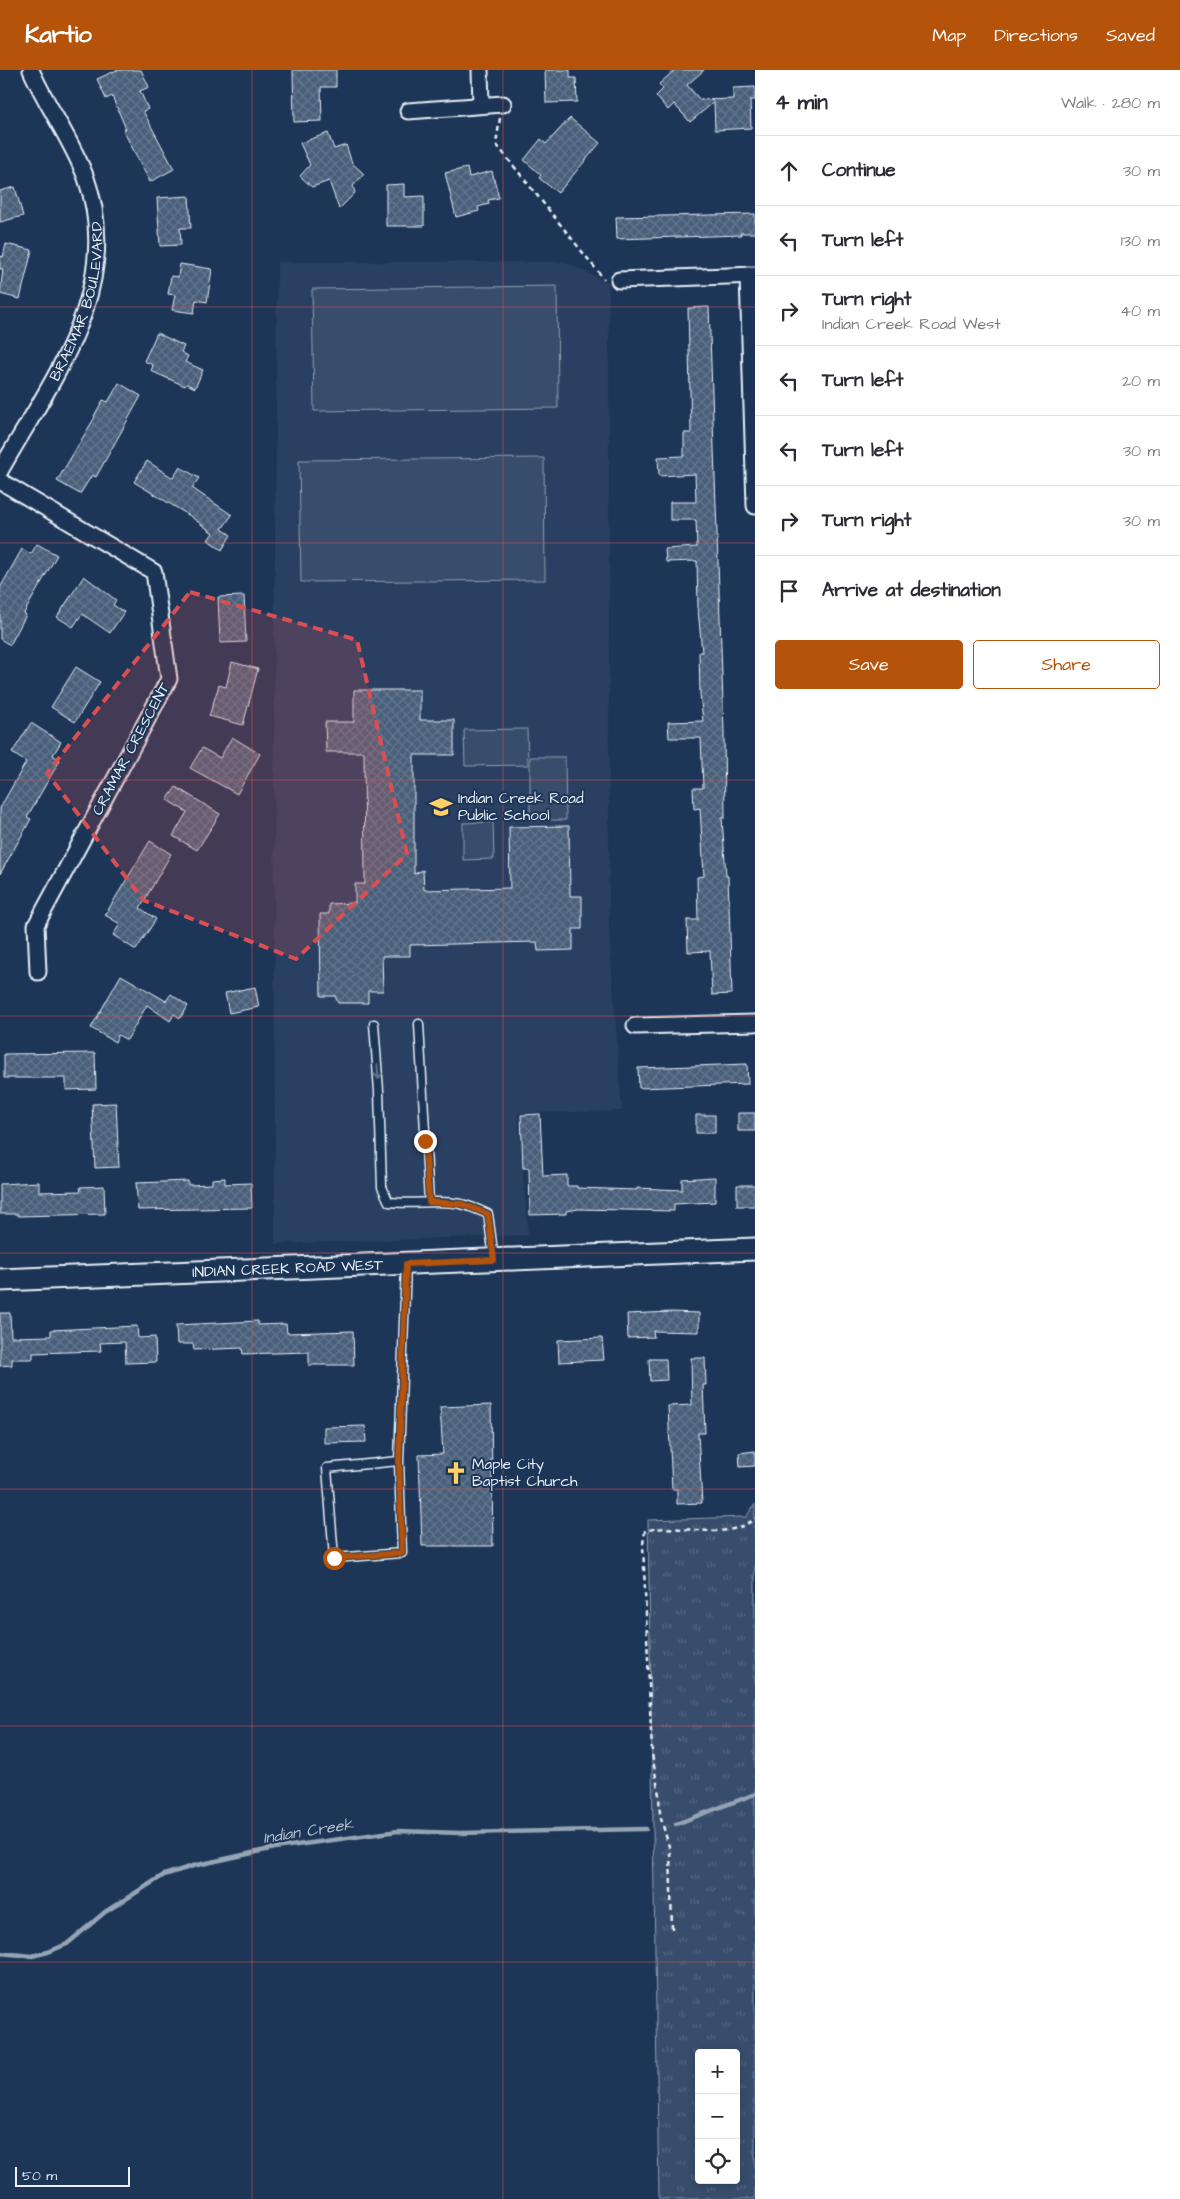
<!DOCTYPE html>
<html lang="en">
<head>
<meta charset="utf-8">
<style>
	:root { --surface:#fff; --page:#f7f7f7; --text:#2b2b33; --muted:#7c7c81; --line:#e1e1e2; --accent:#b45309 }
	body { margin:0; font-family:"Architects Daughter",sans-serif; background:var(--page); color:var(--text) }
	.controls { position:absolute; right:15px; bottom:15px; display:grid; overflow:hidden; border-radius:5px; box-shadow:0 2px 8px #0003 }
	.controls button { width:45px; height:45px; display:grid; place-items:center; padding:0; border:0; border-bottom:1px solid var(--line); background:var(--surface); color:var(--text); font:25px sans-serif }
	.scale { position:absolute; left:15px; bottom:12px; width:115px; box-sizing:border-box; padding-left:5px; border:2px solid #e8f1f8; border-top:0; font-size:14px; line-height:18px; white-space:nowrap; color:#e8f1f8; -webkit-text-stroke:4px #1d3557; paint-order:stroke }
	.stop { position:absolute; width:15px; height:15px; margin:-11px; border:4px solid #b45309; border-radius:50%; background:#fff }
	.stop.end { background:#b45309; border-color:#fff; box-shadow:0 1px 5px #0008 }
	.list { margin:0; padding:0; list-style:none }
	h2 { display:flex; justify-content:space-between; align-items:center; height:65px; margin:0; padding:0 20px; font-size:21px }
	h2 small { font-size:16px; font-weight:400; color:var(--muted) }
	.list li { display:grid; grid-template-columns:32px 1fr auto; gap:15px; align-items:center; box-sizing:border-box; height:70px; padding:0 20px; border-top:1px solid var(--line) }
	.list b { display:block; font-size:19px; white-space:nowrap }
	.list p { margin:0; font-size:16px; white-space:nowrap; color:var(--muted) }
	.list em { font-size:16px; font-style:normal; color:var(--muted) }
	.actions { display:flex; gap:10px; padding:15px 20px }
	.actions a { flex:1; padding:11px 0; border:1px solid var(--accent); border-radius:5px; text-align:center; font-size:18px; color:var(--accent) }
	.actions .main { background:var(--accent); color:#fff }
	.icon { flex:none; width:28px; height:28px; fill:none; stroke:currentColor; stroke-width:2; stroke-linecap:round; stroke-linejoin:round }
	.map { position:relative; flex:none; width:755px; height:2129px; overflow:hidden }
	header { display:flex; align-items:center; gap:30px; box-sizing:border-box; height:70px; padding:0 25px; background:var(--accent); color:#fff }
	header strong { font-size:24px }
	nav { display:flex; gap:28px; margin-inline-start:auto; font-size:18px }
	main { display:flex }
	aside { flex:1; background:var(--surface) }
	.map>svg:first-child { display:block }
	.built { fill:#2a4162 }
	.grass { fill:url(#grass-tufts); stroke:#909fb2; fill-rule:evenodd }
	.park { fill:#374d6c; stroke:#909fb2 }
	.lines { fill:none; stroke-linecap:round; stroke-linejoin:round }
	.stream { stroke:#95a4b5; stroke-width:4.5 }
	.building { fill:url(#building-cross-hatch); stroke:#e8f1f8 }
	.lane-casing { stroke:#e8f1f8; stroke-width:11 }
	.street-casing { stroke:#e8f1f8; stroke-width:19 }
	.secondary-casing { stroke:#e8f1f8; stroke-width:25 }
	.path { stroke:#e8f1f8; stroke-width:2.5; stroke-dasharray:5 4; stroke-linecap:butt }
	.lane { stroke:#1d3557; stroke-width:8 }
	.street { stroke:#1d3557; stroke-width:15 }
	.secondary { stroke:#1d3557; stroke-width:21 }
	.oneway { stroke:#64778f }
	.route { stroke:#b45309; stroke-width:6 }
	.marked { fill:#da5052; fill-opacity:0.2; stroke:#da5052; stroke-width:4; stroke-dasharray:10 6; stroke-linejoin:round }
	.grid { fill:none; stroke:#da5052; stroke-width:1; stroke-opacity:0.55 }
	.labels { text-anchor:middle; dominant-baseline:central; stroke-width:4; stroke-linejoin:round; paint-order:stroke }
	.street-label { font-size:15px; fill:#e8f1f8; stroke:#1d3557 }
	.poi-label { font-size:15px; fill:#e8f1f8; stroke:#1d3557; text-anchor:start }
	.water-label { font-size:16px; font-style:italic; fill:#b7c4d1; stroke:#1d3557 }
</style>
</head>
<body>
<header>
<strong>Kartio</strong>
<nav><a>Map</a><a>Directions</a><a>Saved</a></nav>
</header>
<main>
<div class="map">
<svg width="755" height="2129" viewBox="0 0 755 2129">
	<defs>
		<pattern id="grass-tufts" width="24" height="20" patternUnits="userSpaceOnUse" patternTransform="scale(1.25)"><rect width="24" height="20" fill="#374d6c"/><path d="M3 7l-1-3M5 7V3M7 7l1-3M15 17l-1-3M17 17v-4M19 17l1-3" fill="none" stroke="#546782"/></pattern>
		<pattern id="building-cross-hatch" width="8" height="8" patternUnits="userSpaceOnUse" patternTransform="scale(1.25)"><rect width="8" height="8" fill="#495e7a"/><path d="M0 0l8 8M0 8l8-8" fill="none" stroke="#63768e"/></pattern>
	</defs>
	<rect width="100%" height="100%" fill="#1d3557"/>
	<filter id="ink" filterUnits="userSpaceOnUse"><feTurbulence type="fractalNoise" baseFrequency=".02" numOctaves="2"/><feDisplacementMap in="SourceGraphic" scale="10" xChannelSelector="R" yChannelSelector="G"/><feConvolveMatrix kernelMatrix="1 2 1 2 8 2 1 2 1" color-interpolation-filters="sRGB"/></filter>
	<g filter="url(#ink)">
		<path class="built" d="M277 192H564L609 213V860L622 1041 518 1043 528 1165 275 1174 274 614Z"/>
		<path class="grass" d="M755 1434V2129H659L648 1450 746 1447ZM699 1983H736V2110H699Z"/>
		<path class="park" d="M557 216 558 338 314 341 312 219Z
			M544 388 545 510 301 512 299 390Z
			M527 659 528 695 465 696 464 660Z
			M530 687H565L566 750H530Z
			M493 752 494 789 463 790V753Z"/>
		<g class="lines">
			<path class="stream" d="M676 1754 755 1724
				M0 1883 32 1886 48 1882 67 1874 105 1842 164 1805 193 1796 275 1778 398 1761 460 1763 646 1759"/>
		</g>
		<path class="building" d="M117 0H141L149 17 140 21 148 39 143 41 174 99 150 112 123 60 126 59 112 26 106 29 97 9Z
			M293 0H336V17H321L322 51 294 52Z
			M545 0H570V8H576L577 32 546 33Z
			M675 0H704L687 15 700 30 733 29V18L755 17V30H750L751 58 715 60 714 32 690 52 674 34 668 40 656 26 663 19 659 14Z
			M570 48 600 73 558 123 539 108 541 105 524 90 541 69 546 74Z
			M328 63 334 79 346 75 352 93 364 104 353 116 355 123 339 139 329 111 312 117 300 106 310 95 300 73Z
			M467 98 469 107 492 101 499 128 488 130 489 134 478 137 479 141 456 147 445 103Z
			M404 114V127L424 126V156H386V115Z
			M15 117 23 146 0 152V121Z
			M189 126 191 158H180L181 175 160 176 157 128Z
			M755 144V163H740L741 165 617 169 616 147Z
			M6 174 32 180 20 229 0 224 3 199H0V186L3 187Z
			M180 194 212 199 207 232 196 230 194 243 172 240 175 225 168 224 171 206 178 207Z
			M709 237 724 661 725 748H722L726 806H728L732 924 712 925 710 881 688 882 687 850H698L697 807 704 806 700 738 694 739 693 718H703L701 668H669L668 652 703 651 700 624 699 582H702L698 539 697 491 666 492 665 479 697 477 696 450H670V432H696L695 404 659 406 658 387 684 386V363H691L688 238Z
			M157 263 184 276 181 282 188 286 185 292 203 300 195 318 187 314 185 316 151 301 153 295 144 291Z
			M119 313 141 326 96 407 92 405 80 424 57 411 95 347 94 346 103 330 108 332Z
			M147 391 173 408 180 397 199 408 192 418 232 445 222 459 231 465 222 480 208 470 213 463 190 446 134 412Z
			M37 474 57 485 24 543 26 545 10 575 0 569V518L22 479 31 484Z
			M84 506 116 530 113 535 124 542 110 563 82 544 73 557 57 547Z
			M244 526 246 572 220 573 218 527Z
			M232 592 258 599 243 655 209 646 219 615 226 617Z
			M76 597 100 612 75 652 51 637Z
			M354 620H420V650H454V685H414V804L423 800 424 820 510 818 509 757 569 756 570 826H582V859H573V880L538 881 537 872 410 875V886H382L383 921H368V933H338L335 926H321L320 844H329V834L355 833V814H365L364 682H326L325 652H354Z
			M31 653 61 672 53 685 60 690 27 747 31 749 0 804V738L26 692 12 683Z
			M232 667 260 684 237 724 190 698 202 678 220 688Z
			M176 717 220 744 197 780 173 766 187 742 167 730Z
			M150 771 171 784 140 838 156 849 136 880 113 865 120 854 105 845Z
			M121 905 166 931 171 924 188 936 180 948 174 944 170 951 147 935 127 970 118 965 115 972 91 958Z
			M255 917 259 937 229 943 225 923Z
			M95 983 96 1019 66 1020V1008H4V984Z
			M747 994 748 1014 639 1018 638 998Z
			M116 1033 119 1097 95 1098 92 1034Z
			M738 1043H755V1061H738Z
			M540 1044 543 1106 567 1105V1116H577V1118L637 1120V1118L682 1120V1109L715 1107V1132L674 1134V1141L578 1139 566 1141V1144L530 1145 529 1098H523L521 1045Z
			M696 1045H715V1063H696Z
			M225 1108V1114L251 1113 252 1138 138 1140 136 1113 188 1111V1115L212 1114V1109Z
			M39 1112V1122L81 1121 80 1117 104 1116 105 1144 18 1146V1144H0V1114Z
			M737 1115H755V1136H737Z
			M671 1242 699 1243V1262L653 1261 654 1267 628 1268 627 1244Z
			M0 1243H10L11 1267 51 1266V1260L137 1256 138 1268 155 1267 156 1292 126 1293 125 1272 100 1273 101 1281 33 1283V1289H12V1295L0 1296Z
			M258 1251V1255L286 1254 287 1263 353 1261 354 1295H309V1282L243 1284 242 1278 194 1280 193 1274H177L176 1255Z
			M602 1268 604 1290 559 1292 558 1270Z
			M691 1288H705L706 1315H703L705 1363H698L702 1433 677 1434V1419H672L668 1336 692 1335Z
			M649 1289H666L667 1310 650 1311Z
			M491 1335 493 1476H422L419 1385 443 1384 440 1337Z
			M365 1356 366 1372 324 1373V1357Z
			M755 1381V1396L740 1397 739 1383Z"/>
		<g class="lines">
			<defs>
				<path id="lane" d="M374 954 379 1021 382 1117 389 1132C413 1135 437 1129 461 1134 470 1136 479 1140 488 1144L494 1188
					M419 954 429 1132
					M399 1391 327 1398 334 1488 402 1483 399 1391 406 1195"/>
				<g id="street">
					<path d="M480 0 481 35"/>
					<path d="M408 41 503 34"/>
					<path d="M748 205 755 436"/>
					<path d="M619 210 755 205"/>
					<path id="s1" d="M0 401C51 311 125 217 86 108 72 70 47 37 31 0"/>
					<path d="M0 411 154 502 169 609 36 855 38 902"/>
					<path d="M635 956 755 953"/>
				</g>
				<g id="secondary">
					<path id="s2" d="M0 1210 755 1179"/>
				</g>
			</defs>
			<use href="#lane" class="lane-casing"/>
			<use href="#street" class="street-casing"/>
			<use href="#secondary" class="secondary-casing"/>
			<path class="path" d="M500 48 496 74 604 209
				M672 1859 670 1780 660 1745 659 1725 652 1684 643 1474 645 1461C679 1451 726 1474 755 1448"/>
			<use href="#lane" class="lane"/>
			<use href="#street" class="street"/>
			<use href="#secondary" class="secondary"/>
		</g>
		<defs><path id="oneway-shaft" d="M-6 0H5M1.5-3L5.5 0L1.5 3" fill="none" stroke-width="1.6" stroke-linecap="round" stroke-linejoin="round" transform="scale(1.25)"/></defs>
		<use class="oneway" href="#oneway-shaft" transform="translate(378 1002) rotate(85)"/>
	</g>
	<g class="lines" filter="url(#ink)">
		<path class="route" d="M334 1488 402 1483 399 1391 406 1194 494 1190 488 1144 462 1134 429 1132 425 1071"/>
	</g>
	<path class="marked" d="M190 522 357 570 407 784 296 889 143 830 47 703Z"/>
	<path class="grid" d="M252 0V2129M503 0V2129M0 237H755M0 473H755M0 710H755M0 946H755M0 1183H755M0 1419H755M0 1656H755M0 1892H755"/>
	<defs>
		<symbol id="school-bare" viewBox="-9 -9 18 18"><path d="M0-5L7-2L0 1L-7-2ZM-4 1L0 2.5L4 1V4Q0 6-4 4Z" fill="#ffd166" stroke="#1d3557" stroke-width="2.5" paint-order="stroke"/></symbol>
		<symbol id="church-bare" viewBox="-9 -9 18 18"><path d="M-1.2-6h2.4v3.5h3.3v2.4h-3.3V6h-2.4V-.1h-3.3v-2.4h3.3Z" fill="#ffd166" stroke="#1d3557" stroke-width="2.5" paint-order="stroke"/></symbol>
	</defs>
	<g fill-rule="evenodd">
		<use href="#school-bare" x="425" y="721" width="32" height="32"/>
		<use href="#church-bare" x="440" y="1387" width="32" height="32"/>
	</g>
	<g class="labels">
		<g class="street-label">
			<text stroke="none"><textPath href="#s1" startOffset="189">BRAEMAR BOULEVARD</textPath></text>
			<text transform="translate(131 679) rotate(-62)">CRAMAR CRESCENT</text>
			<text stroke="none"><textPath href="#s2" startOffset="288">INDIAN CREEK ROAD WEST</textPath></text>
		</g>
		<g class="poi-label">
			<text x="458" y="728">Indian Creek Road<tspan x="458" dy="17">Public School</tspan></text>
			<text x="472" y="1394">Maple City<tspan x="472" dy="17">Baptist Church</tspan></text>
		</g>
		<g class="water-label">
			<text transform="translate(308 1761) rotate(-9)">Indian Creek</text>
		</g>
	</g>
</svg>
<div class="controls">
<button>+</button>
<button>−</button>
<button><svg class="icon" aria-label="locate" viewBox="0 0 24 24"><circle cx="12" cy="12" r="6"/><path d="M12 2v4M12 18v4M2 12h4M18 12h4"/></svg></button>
</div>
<div class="scale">50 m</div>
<div class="stop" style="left:334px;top:1488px"></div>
<div class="stop end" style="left:425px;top:1071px"></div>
</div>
<aside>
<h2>4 min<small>Walk · 280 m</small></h2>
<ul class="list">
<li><svg class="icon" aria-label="ahead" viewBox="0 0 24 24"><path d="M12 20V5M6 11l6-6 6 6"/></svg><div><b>Continue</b></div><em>30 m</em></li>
<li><svg class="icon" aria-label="left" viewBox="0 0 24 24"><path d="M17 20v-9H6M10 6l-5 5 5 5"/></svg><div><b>Turn left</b></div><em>130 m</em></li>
<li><svg class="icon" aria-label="right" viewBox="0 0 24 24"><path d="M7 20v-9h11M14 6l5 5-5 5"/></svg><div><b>Turn right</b><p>Indian Creek Road West</p></div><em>40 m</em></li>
<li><svg class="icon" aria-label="left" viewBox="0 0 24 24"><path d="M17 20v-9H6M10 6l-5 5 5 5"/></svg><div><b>Turn left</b></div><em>20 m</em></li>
<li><svg class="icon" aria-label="left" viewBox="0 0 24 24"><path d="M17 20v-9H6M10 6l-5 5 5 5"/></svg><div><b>Turn left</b></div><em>30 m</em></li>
<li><svg class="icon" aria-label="right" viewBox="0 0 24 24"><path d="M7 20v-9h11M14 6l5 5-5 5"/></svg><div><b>Turn right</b></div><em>30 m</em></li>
<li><svg class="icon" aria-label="arrive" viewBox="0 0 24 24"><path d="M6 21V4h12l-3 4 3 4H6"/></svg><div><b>Arrive at destination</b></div></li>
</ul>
<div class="actions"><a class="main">Save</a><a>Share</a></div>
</aside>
</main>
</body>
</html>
